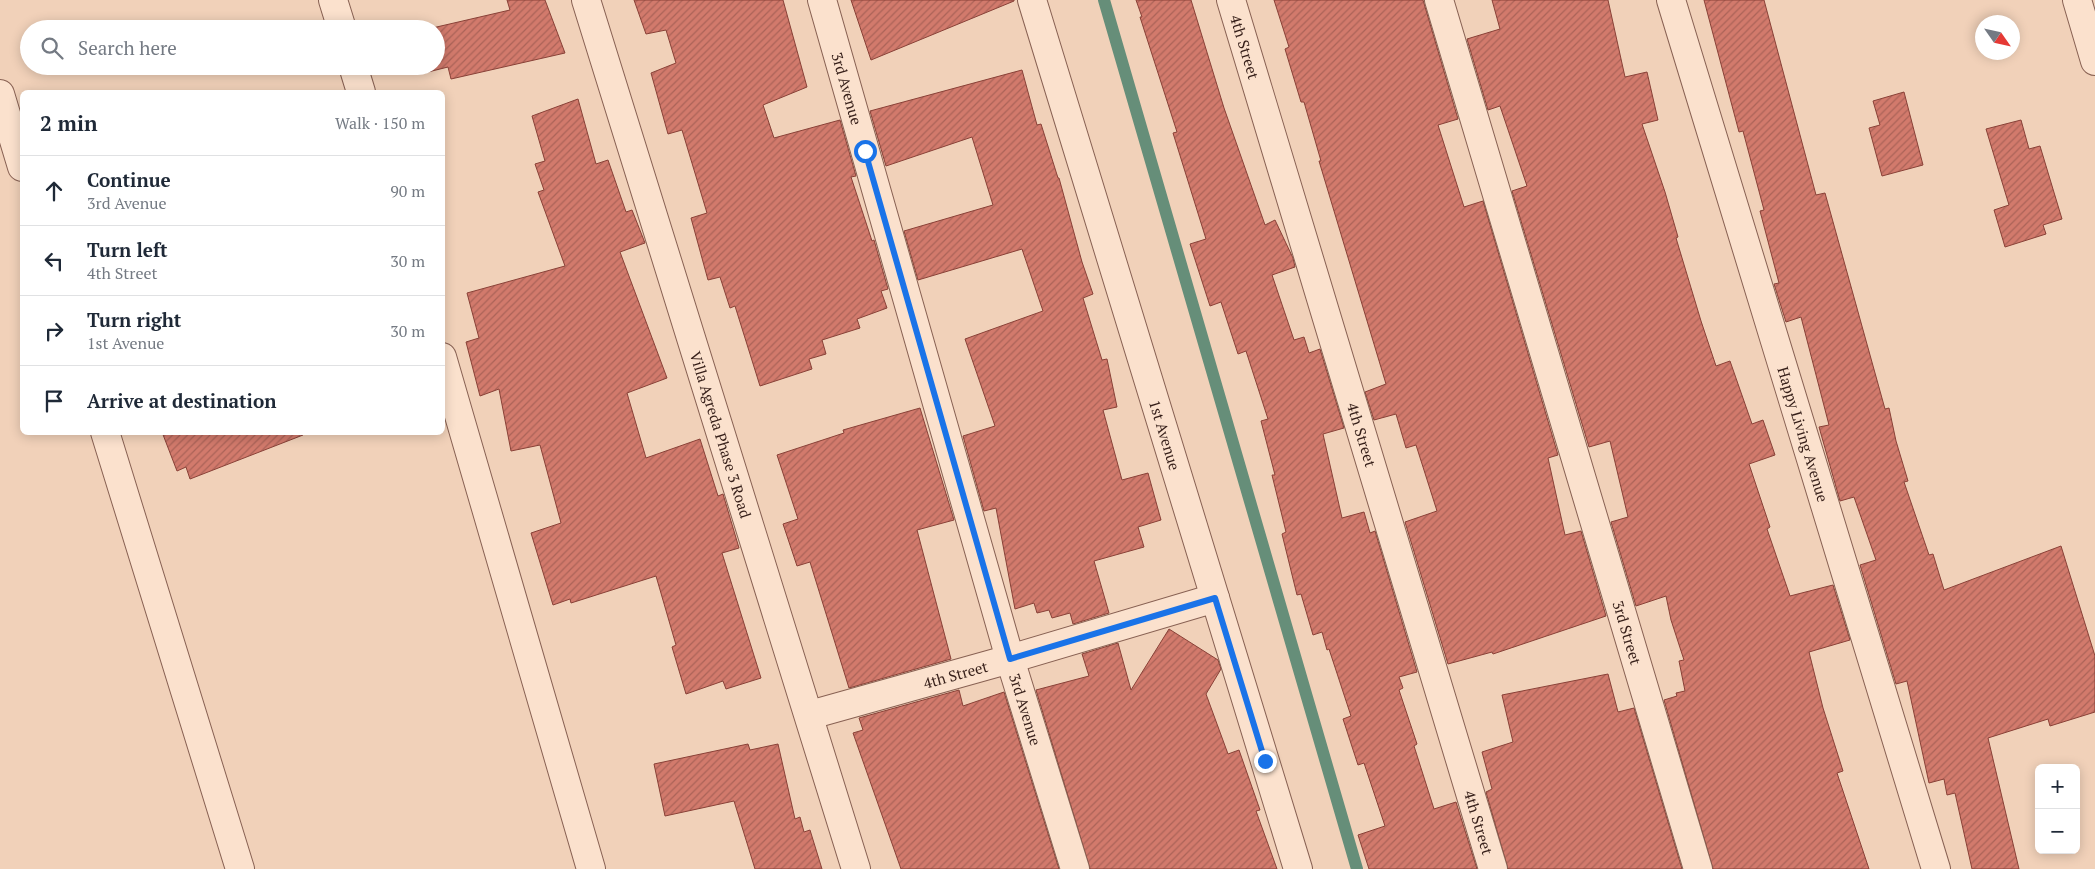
<!DOCTYPE html>
<html lang="en">
<head>
<meta charset="utf-8">
<style>
	:root { --surface:#fff; --page:#f2f2f3; --text:#1f2937; --muted:#747a83; --line:#e0e1e3 }
	body { margin:0; font-family:"PT Serif",serif; background:var(--page); color:var(--text) }
	.controls { position:absolute; right:15px; bottom:15px; display:grid; overflow:hidden; border-radius:8px; box-shadow:0 2px 12px #0003 }
	.controls button { width:45px; height:45px; display:grid; place-items:center; padding:0; border:0; border-bottom:1px solid var(--line); background:var(--surface); color:var(--text); font:25px sans-serif }
	.compass { position:absolute; left:1975px; top:15px; width:45px; height:45px; border-radius:50%; background:var(--surface); box-shadow:0 2px 12px #0003; rotate:124deg }
	.stop { position:absolute; width:15px; height:15px; margin:-11px; border:4px solid #1a73e8; border-radius:50%; background:#fff }
	.stop.end { background:#1a73e8; border-color:#fff; box-shadow:0 1px 5px #0008 }
	.list { margin:0; padding:0; list-style:none }
	h2 { display:flex; justify-content:space-between; align-items:center; height:65px; margin:0; padding:0 20px; font-size:21px }
	h2 small { font-size:16px; font-weight:400; color:var(--muted) }
	.list li { display:grid; grid-template-columns:32px 1fr auto; gap:15px; align-items:center; box-sizing:border-box; height:70px; padding:0 20px; border-top:1px solid var(--line) }
	.list b { display:block; font-size:19px; white-space:nowrap }
	.list p { margin:0; font-size:16px; white-space:nowrap; color:var(--muted) }
	.list em { font-size:16px; font-style:normal; color:var(--muted) }
	.icon { flex:none; width:28px; height:28px; fill:none; stroke:currentColor; stroke-width:2; stroke-linecap:round; stroke-linejoin:round }
	.map { position:relative; flex:none; width:2095px; height:869px; overflow:hidden }
	.search { position:absolute; background:var(--surface); box-shadow:0 2px 12px #0003; left:20px; top:20px; width:425px; height:55px; display:flex; align-items:center; gap:12px; box-sizing:border-box; padding:0 18px; border-radius:28px; color:var(--muted); font-size:19px }
	.panel { position:absolute; background:var(--surface); box-shadow:0 2px 12px #0003; left:20px; top:90px; width:425px; height:345px; border-radius:8px }
	.map>svg:first-child { display:block }
	.lines { fill:none; stroke-linecap:round; stroke-linejoin:round }
	.stream { stroke:#668e79; stroke-width:12 }
	.building { fill:url(#building-hatch); stroke:#894137 }
	.street-casing { stroke:#886153; stroke-width:30 }
	.street { stroke:#fbe1cd; stroke-width:28 }
	.route { stroke:#1a73e8; stroke-width:6 }
	.labels { text-anchor:middle; dominant-baseline:central; stroke-width:5; stroke-linejoin:round; paint-order:stroke }
	.street-label { font-size:15px; fill:#361f19; stroke:#f8dec9 }
</style>
</head>
<body>
<div class="map">
<svg width="2095" height="869" viewBox="0 0 2095 869">
	<defs>
		<pattern id="building-hatch" width="6" height="6" patternUnits="userSpaceOnUse" patternTransform="scale(1.25)"><rect width="6" height="6" fill="#d27a6c"/><path d="M-1 1l2-2M0 6l6-6M5 7l2-2" fill="none" stroke="#ab6358"/></pattern>
	</defs>
	<rect width="100%" height="100%" fill="#f1d1b9"/>
	<g class="lines">
		<path class="stream" d="M1104 0 1357 869"/>
	</g>
	<path class="building" d="M507 0H545L565 53 451 79 448 67 424 73 423 66H436V29H428L510 10Z
		M634 0H783L807 87 763 105 774 138 840 120 856 176 851 177 872 241 874 240 888 289 881 291 887 308 857 319 860 328 822 340 826 354 809 359 812 369 760 386 735 306 730 308 720 277 708 280 691 218 707 213 682 130 668 134 651 73 676 63 666 30 646 34Z
		M851 0H1014V1L871 60Z
		M1136 0H1191L1224 108 1265 225 1275 220 1293 258 1295 267 1272 275 1294 340 1304 337 1309 353 1320 349 1344 428 1323 434 1342 518 1364 512 1370 533 1375 531 1417 672 1399 677 1403 688 1399 690 1417 744 1414 746 1434 809 1456 802 1477 869H1369L1358 835 1385 826 1364 763 1358 765 1343 719 1351 716 1329 649 1327 650 1322 632 1313 635 1301 594 1297 595 1282 534 1286 532 1272 475H1275L1261 421 1268 419 1246 351 1238 354 1221 302 1210 306 1190 244 1206 239 1173 133 1177 132 1140 17H1142Z
		M1274 0H1423L1458 119 1438 125 1464 207 1483 201 1558 455 1548 458 1565 535 1581 531 1606 616 1493 654 1492 652 1448 664 1405 522 1437 511 1416 445 1406 448 1396 414 1374 420 1365 392 1386 384 1319 161H1321L1304 102H1301L1285 49 1289 47Z
		M1492 0H1608L1625 77 1647 72 1658 120 1642 124 1665 192 1678 237 1676 238 1701 321 1716 366 1730 361 1752 424 1763 420 1775 455 1749 464 1770 527 1767 529 1790 596 1833 585 1850 640 1809 652 1823 708 1843 771 1837 773 1869 869H1713L1664 700 1677 696 1676 693 1685 691 1679 661 1684 660 1671 620 1666 596 1636 606 1611 522 1628 517 1610 441 1589 447 1512 191 1527 186 1500 106 1488 110 1467 39 1500 29Z
		M1704 0H1764L1816 195 1825 193 1885 409 1889 408 1896 441 1908 481 1904 482 1929 555 1933 554 1944 590 2061 546 2095 656V712L2050 726 2048 719 1988 738 2019 869H1972L1955 793 1947 795 1944 779 1929 783 1907 681 1896 684 1860 565 1876 560 1854 497 1840 501 1819 427 1829 425 1801 317 1786 322 1774 284 1779 283 1760 211 1764 210 1743 131 1739 132Z
		M1022 70 1037 125 1041 124 1058 178H1059L1082 262 1093 294 1083 298 1102 360 1107 359 1117 407 1103 410 1122 480 1148 473 1161 520 1138 527 1144 547 1094 561 1109 613 1073 624 1070 613 1052 618 1049 610 1037 613 1034 603 1015 609 996 508 984 511 963 436 995 426 965 339 1043 311 1022 249 918 280 904 231 993 205 972 137 886 166 870 111Z
		M1904 92 1923 165 1882 176 1869 128 1880 125 1873 101Z
		M578 99 596 164 608 160 626 212 632 210 645 243 620 252 667 378 627 393 646 458 700 439 718 496 723 494 739 548 722 553 761 678 726 689 723 681 686 694 672 647 676 645 656 576 571 603 570 599 553 605 531 533 561 523 540 445 511 451 499 389 480 396 466 342 479 338 467 293 565 266 538 192 544 190 535 164 545 161 532 116Z
		M2021 120 2029 149 2040 146 2062 219 2043 225 2046 234 2005 247 1994 210 2009 205 1986 129Z
		M920 408 954 520 917 530 951 659 849 688 810 562 797 566 783 524 798 519 777 455 844 433 843 430Z
		M162 432H303V435L190 479 186 467 177 471Z
		M1169 629 1218 660 1221 669 1206 694 1228 754 1239 750 1260 810 1256 811 1277 869H1090L1036 690 1089 676 1082 654 1118 643 1131 690Z
		M1608 674 1618 712 1634 708 1682 869H1508L1486 792 1492 789 1482 752 1513 742 1502 695Z
		M959 690 963 706 1004 692 1059 869H901L853 733 863 730 859 718Z
		M748 744 750 750 778 744 795 819 800 817 804 832 810 830 822 869H755L734 801 665 816 654 764Z"/>
	<g class="lines">
		<defs>
			<g id="street">
				<path d="M333 0 342 29"/>
				<path id="s1" d="M586 0 856 869"/>
				<path id="s2" d="M822 0 1010 659 1075 869"/>
				<path id="s3" d="M1032 0 1298 869"/>
				<path id="s4" d="M1231 0 1493 869"/>
				<path id="s5" d="M1439 0 1698 869"/>
				<path id="s6" d="M1671 0 1936 869"/>
				<path d="M2077 0 2095 61"/>
				<path d="M353 66 361 92"/>
				<path d="M0 94 22 167"/>
				<path d="M442 357 591 869"/>
				<path d="M105 432 240 869"/>
				<path id="s7" d="M810 715 1010 659 1215 598"/>
			</g>
		</defs>
		<use href="#street" class="street-casing"/>
		<use href="#street" class="street"/>
	</g>
	<g class="lines">
		<path class="route" d="M865 151 1010 659 1215 598 1265 761"/>
	</g>
	<g class="labels">
		<g class="street-label">
			<text stroke="none"><textPath href="#s4" startOffset="49">4th Street</textPath></text>
			<text stroke="none"><textPath href="#s2" startOffset="92">3rd Avenue</textPath></text>
			<text stroke="none"><textPath href="#s1" startOffset="455">Villa Agreda Phase 3 Road</textPath></text>
			<text stroke="none"><textPath href="#s4" startOffset="454">4th Street</textPath></text>
			<text stroke="none"><textPath href="#s3" startOffset="455">1st Avenue</textPath></text>
			<text stroke="none"><textPath href="#s6" startOffset="454">Happy Living Avenue</textPath></text>
			<text stroke="none"><textPath href="#s5" startOffset="660">3rd Street</textPath></text>
			<text stroke="none"><textPath href="#s7" startOffset="151">4th Street</textPath></text>
			<text stroke="none"><textPath href="#s2" startOffset="738">3rd Avenue</textPath></text>
			<text stroke="none"><textPath href="#s4" startOffset="859">4th Street</textPath></text>
		</g>
	</g>
</svg>
<div class="controls">
<button>+</button>
<button>−</button>
</div>
<svg class="compass" viewBox="-18 -18 36 36"><path d="M0-13l5 13h-10z" fill="#e53935"/><path d="M0 13l5-13h-10z" fill="#747a83"/></svg>
<div class="stop" style="left:865px;top:151px"></div>
<div class="stop end" style="left:1265px;top:761px"></div>
<div class="search"><svg class="icon" aria-label="search" viewBox="0 0 24 24"><circle cx="10" cy="10" r="6"/><path d="M15 15l6 6"/></svg>Search here</div>
<section class="panel">
<h2>2 min<small>Walk · 150 m</small></h2>
<ul class="list">
<li><svg class="icon" aria-label="ahead" viewBox="0 0 24 24"><path d="M12 20V5M6 11l6-6 6 6"/></svg><div><b>Continue</b><p>3rd Avenue</p></div><em>90 m</em></li>
<li><svg class="icon" aria-label="left" viewBox="0 0 24 24"><path d="M17 20v-9H6M10 6l-5 5 5 5"/></svg><div><b>Turn left</b><p>4th Street</p></div><em>30 m</em></li>
<li><svg class="icon" aria-label="right" viewBox="0 0 24 24"><path d="M7 20v-9h11M14 6l5 5-5 5"/></svg><div><b>Turn right</b><p>1st Avenue</p></div><em>30 m</em></li>
<li><svg class="icon" aria-label="arrive" viewBox="0 0 24 24"><path d="M6 21V4h12l-3 4 3 4H6"/></svg><div><b>Arrive at destination</b></div></li>
</ul>
</section>
</div>
</body>
</html>
